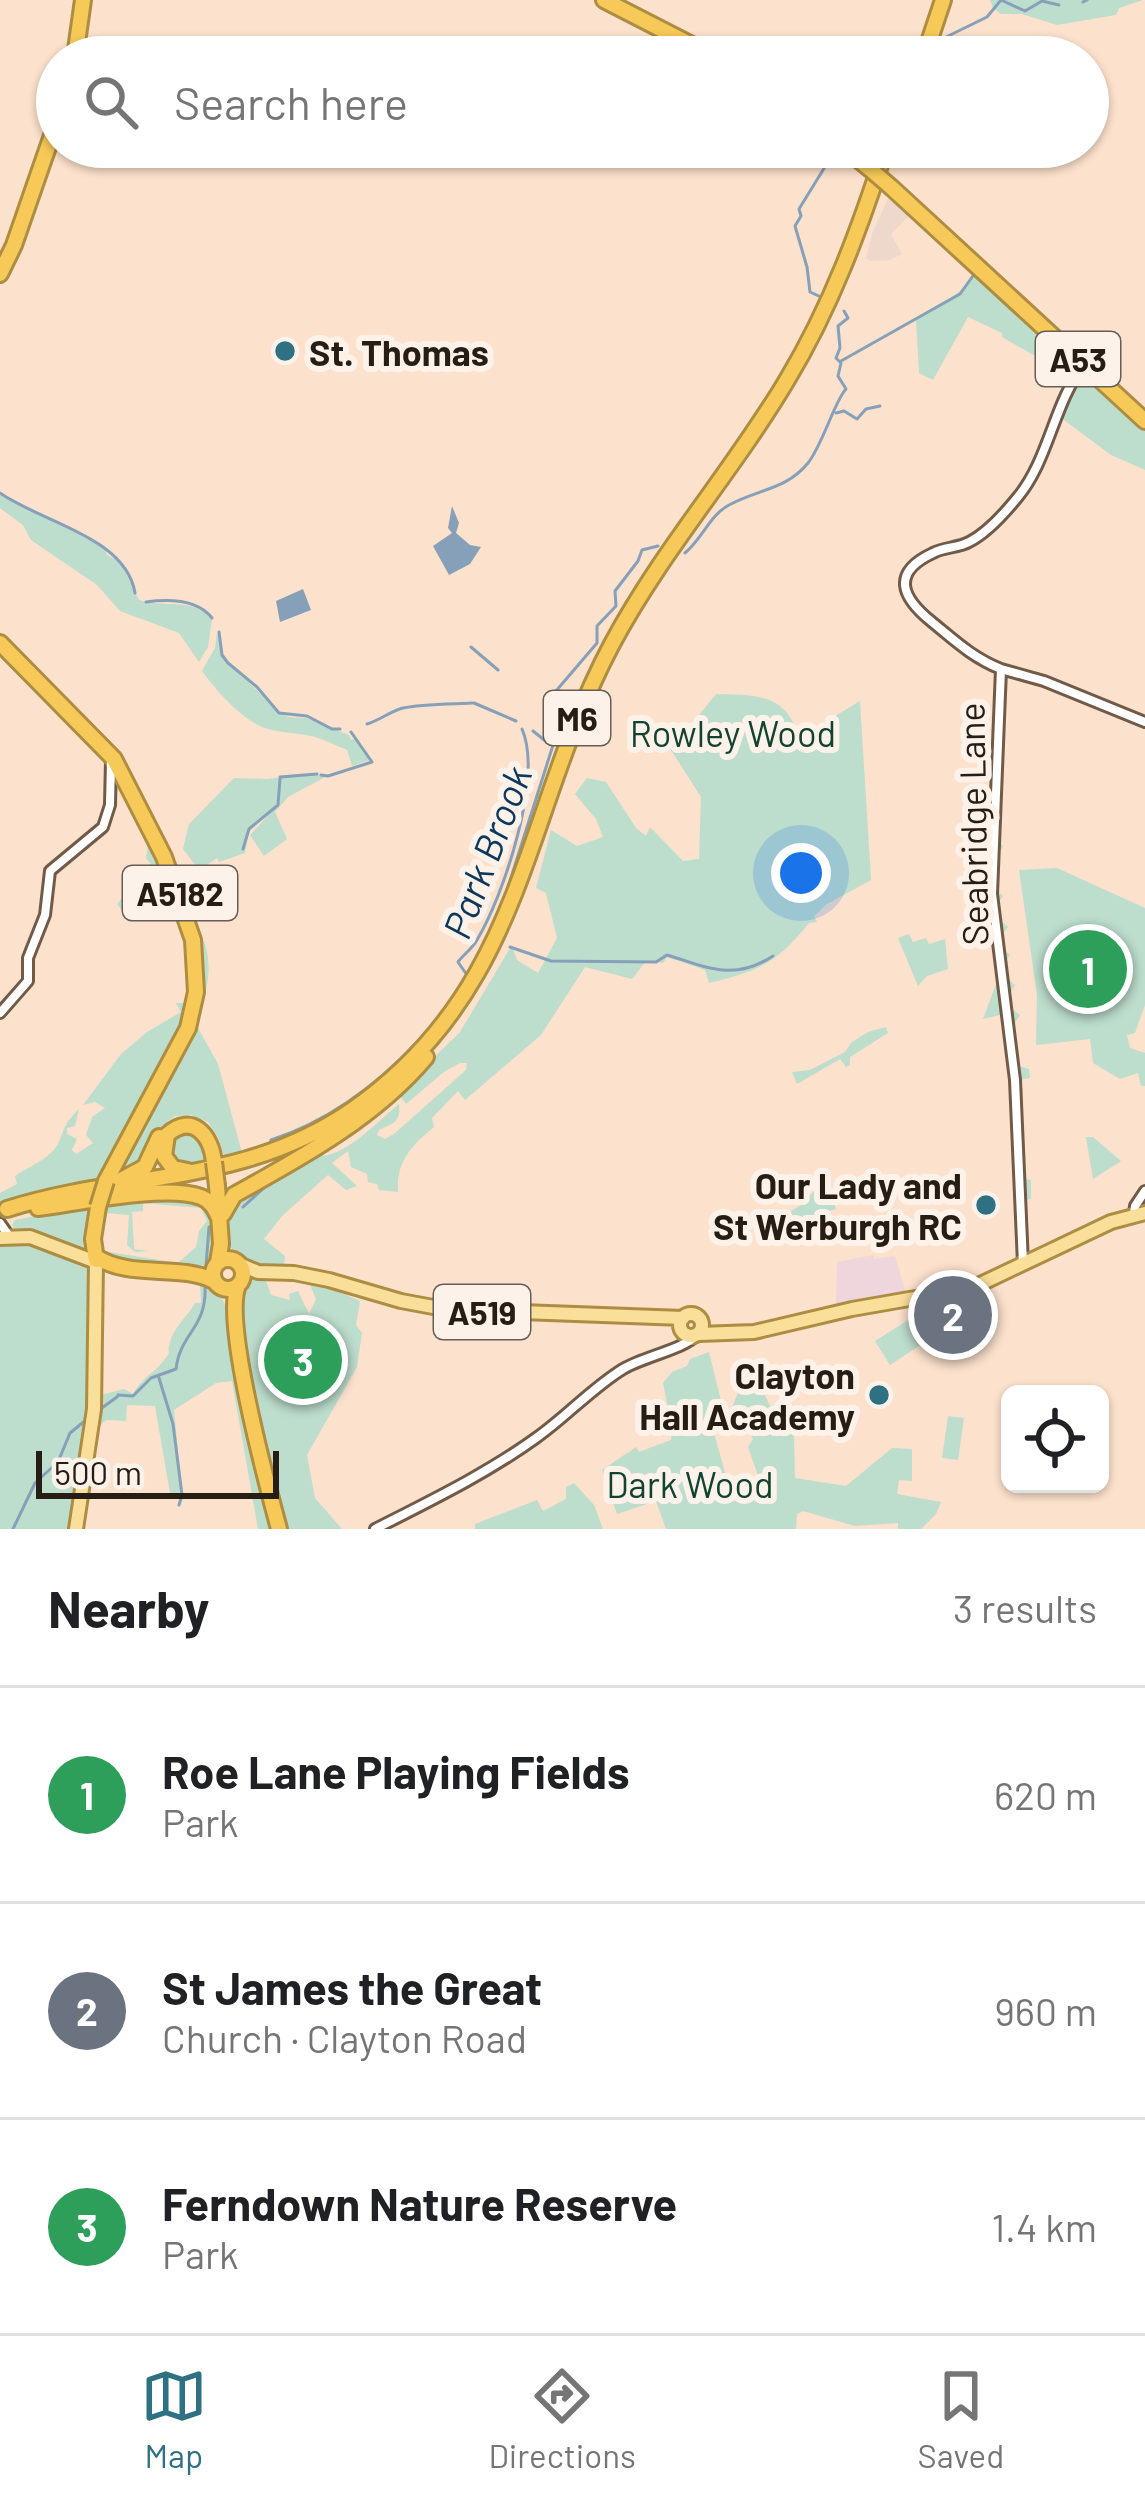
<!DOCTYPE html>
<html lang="en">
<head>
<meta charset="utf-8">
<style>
	:root { --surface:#fff; --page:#f2f2f2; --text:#202124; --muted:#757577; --line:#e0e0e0; --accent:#2d7182 }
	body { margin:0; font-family:Barlow,sans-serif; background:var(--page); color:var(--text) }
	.controls { position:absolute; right:36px; bottom:36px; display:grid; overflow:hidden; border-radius:18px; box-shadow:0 3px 9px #0004 }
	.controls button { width:108px; height:108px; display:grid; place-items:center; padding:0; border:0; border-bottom:3px solid var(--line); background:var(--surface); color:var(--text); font:60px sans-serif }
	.scale { position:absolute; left:36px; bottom:30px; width:243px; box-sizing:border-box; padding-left:12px; border:6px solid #261d15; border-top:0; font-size:33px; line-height:42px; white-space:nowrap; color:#261d15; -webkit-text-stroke:9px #fdf2e9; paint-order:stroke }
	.you { position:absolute; left:801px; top:873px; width:42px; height:42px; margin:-30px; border:9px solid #fff; border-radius:50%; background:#1a73e8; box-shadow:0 0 0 18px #1a73e833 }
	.badge { display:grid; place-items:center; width:78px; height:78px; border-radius:50%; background:var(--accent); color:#fff; font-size:39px; font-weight:700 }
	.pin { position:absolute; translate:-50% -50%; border:6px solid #fff; box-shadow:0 3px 12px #0006 }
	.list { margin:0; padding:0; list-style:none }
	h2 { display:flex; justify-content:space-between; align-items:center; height:156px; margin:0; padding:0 48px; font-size:51px }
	h2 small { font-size:39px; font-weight:400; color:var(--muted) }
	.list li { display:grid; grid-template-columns:78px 1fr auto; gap:36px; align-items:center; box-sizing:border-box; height:216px; padding:0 48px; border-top:3px solid var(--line) }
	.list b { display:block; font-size:45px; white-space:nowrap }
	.list p { margin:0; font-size:39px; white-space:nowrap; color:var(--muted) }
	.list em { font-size:39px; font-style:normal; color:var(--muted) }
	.icon { flex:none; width:66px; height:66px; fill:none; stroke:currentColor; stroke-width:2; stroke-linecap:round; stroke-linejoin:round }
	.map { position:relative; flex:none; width:1145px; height:1529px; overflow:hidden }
	.search { position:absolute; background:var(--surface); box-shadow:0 3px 9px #0004; left:36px; right:36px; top:36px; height:132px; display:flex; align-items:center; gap:30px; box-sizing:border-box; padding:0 42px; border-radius:66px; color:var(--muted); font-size:45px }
	.sheet { height:804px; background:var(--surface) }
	nav { display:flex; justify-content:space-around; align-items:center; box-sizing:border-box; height:168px; border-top:3px solid var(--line); background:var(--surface); font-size:33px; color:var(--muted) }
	nav a { display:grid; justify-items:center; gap:6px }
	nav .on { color:var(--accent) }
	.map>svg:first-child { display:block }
	.industrial { fill:#eed8cc }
	.medical { fill:#efd5dc }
	.green { fill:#bdddcd; fill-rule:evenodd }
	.water { fill:#86a0b9 }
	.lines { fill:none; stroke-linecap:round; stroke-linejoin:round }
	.stream { stroke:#86a0b9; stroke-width:3 }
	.minor-casing { stroke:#715a47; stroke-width:14 }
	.major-casing { stroke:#ad8d41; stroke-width:18 }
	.highway-casing { stroke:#ad8d41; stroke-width:20 }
	.minor { stroke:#fff; stroke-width:8 }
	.major { stroke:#fadf9b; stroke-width:12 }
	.highway { stroke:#f6c958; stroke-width:14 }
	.highway-bridge-casing { stroke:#ad8d41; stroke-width:20; stroke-linecap:butt }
	.highway-bridge { stroke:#f6c958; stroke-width:14 }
	.poi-dot { fill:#2d7182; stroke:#fdf2e9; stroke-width:4.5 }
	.labels { text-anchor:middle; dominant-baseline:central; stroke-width:12; stroke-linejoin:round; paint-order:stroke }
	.shield { fill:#fdf2e9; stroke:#665d55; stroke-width:3 }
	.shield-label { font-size:33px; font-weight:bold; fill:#261d15 }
	.poi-label { font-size:36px; font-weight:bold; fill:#261d15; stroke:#fdf2e9; text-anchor:end }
	.park-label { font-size:36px; fill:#124330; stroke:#fdf2e9 }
	.street-label { font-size:36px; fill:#261d15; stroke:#fdf2e9 }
	.water-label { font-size:39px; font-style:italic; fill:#0e385b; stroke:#fdf2e9 }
</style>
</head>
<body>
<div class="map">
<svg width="1145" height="1529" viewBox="0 0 1145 1529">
	<rect width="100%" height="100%" fill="#fce1cc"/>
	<path class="industrial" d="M889 197 911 214 891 234 902 254 890 260 870 261 866 258 873 231Z"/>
	<path class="medical" d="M873 1255 874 1259 895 1256 906 1294 836 1307 837 1262Z"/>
	<path class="green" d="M990 0H1143L1119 8 1116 15 1057 25 1022 14H1001L993 8Z
		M976 270 1076 364 1070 376 1002 337V333L968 317 933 380 919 373 916 320C937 301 965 297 976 270Z
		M1084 364 1145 421V470L1111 455 1056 414Z
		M0 493 104 548 107 555 121 562 139 600C165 609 191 596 212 619L208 647 199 662 179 633 120 611 97 585 31 540 23 525 0 508Z
		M217 633C226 646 217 664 238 670L277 712 288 717 306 718 349 735 351 740 357 738 370 760 352 766 347 750C335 745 324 739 311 736 294 732 271 733 256 724 235 712 216 690 202 671L215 648Z
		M995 666 1008 674 1001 686 998 841 1003 846 997 857V890L1003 896 998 903 999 919 1008 927 1002 935 1004 950 1010 955 1005 962 1007 978 1015 985 1010 994 1012 1009 1020 1015 1014 1024 1019 1066 1029 1069 1030 1078 1020 1080 1023 1179 1031 1180V1199L1022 1200 1004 1014 983 1019 999 976 988 895 991 823 985 811 990 799Z
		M716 694C754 695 786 693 798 735L802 736 860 701 871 880 827 904 814 916 817 922 809 923C777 963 759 971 709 983L705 970 667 957 663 963 646 961 632 979 585 967 541 1035 465 1100 458 1091 432 1118 434 1127C412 1145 396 1161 398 1192L379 1190 377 1184 368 1182 367 1174 351 1167 348 1151 332 1163 357 1186 346 1190 328 1175 282 1216 264 1239 285 1256 284 1264 279 1269C269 1267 256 1268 247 1265 223 1255 226 1219 233 1200L414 1077 460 1032 512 945 517 960 538 973 557 938 546 893 536 888 551 830 577 846 603 837 596 819 575 794 587 778 606 782 636 828 646 836 650 827 683 861 699 859 701 797 671 750ZM460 1063H467L466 1070 394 1134 385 1139 377 1135 379 1130C393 1123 401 1123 399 1104 376 1123 349 1153 322 1156L400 1096 406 1104 445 1071Z
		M312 773 327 776 288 797 275 812 287 839 264 856 250 835 272 811 249 829 245 853 219 862 217 858 204 867 214 871 218 863 215 875 211 874 218 886 215 891 183 849 189 824 234 778 268 779Z
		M148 845 155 847 179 902 131 922 117 904 151 864 146 858ZM159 888 162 903 136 915 127 904 131 896Z
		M1057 868 1145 908V1005L1135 1033 1127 1035 1130 1048 1145 1053V1086H1141L1138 1073 1120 1079 1093 1063 1090 1039 1036 1045 1037 995 1019 870Z
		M909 934 913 942 926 938 929 944 945 939 948 969 927 976 918 986 898 938Z
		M196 937 204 941C215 973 204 999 194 1027L198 1028 218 1064 242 1153 225 1159 218 1137 208 1122 191 1115 175 1116 157 1130 143 1161 120 1178 37 1192 0 1206V1193L17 1184 15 1176C27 1168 51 1158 58 1144 66 1126 63 1125 79 1109L75 1126 67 1128V1134L77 1139 72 1150 76 1154 93 1143 86 1135 92 1117 105 1108 95 1102 83 1105 121 1054 147 1032 181 1012 176 1003H186L187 997 186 943Z
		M886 1027 888 1033 850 1057V1065L846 1067 840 1059 797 1084 792 1072 810 1070 845 1052 852 1042 868 1032Z
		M178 1129 201 1133 209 1165 187 1169 170 1163 172 1134Z
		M1086 1137H1093L1121 1161 1093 1179Z
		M821 1184 828 1188 836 1209 777 1226 775 1221 801 1205Z
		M144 1199H196L213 1211C215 1233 224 1258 203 1272L119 1263 97 1250 178 1263 196 1247 199 1231 207 1221 201 1208 143 1203V1211L132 1212 134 1249 149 1251 135 1252 127 1245 129 1215 106 1213 102 1218V1203Z
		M91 1205 94 1207 90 1246 86 1251 17 1232 12 1225 15 1220Z
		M24 1240 93 1264 97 1396 124 1389 133 1394C143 1376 153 1375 164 1360 173 1349 166 1355 170 1342 174 1327 188 1316 195 1303H201L200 1281 213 1284 225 1304 238 1403 269 1529H258L232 1381 216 1383 174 1410 182 1494 170 1493 155 1406 127 1405 126 1421 106 1420 90 1435 75 1529H0V1241Z
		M264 1275 271 1295 290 1300 289 1294 298 1291 309 1314 316 1299 307 1278 360 1301 356 1325 362 1333 357 1367 307 1455 315 1498 342 1529H281L243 1344 240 1291 252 1277Z
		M913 1317 928 1340 890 1365 875 1341Z
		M709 1352 726 1421 712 1426 733 1501 749 1498 762 1487 748 1447 753 1439 733 1405 741 1385 758 1380 769 1404 794 1437 795 1478 846 1486 892 1448 912 1449V1481L899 1480 897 1494 941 1502 936 1514 921 1529H898V1523L855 1526 803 1511 797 1514 796 1529H666L656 1501 617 1514 602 1470 636 1447 639 1452 671 1440 672 1428 663 1383 672 1372 687 1366 690 1359Z
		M948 1416 964 1418 958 1460 942 1458Z
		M574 1483 594 1505 603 1529H475V1524L537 1500 543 1511 566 1499V1487Z"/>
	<path class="water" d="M452 506 459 523 456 533 470 545 481 547 470 564 449 575 433 546 452 533 448 528Z
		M303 589 311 610 280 622 276 601Z
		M156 885 162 903 132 915 127 904 131 896Z"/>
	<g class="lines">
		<path class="stream" d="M1083 2 1087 0
			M942 39 987 17 1001 0 1025 11 1042 1 1059 5
			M821 297 810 292 807 267 795 226 801 216 799 209 831 157
			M841 361 960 294 975 273
			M836 413 844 411 857 419 866 409 880 406
			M0 493C43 523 126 537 135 593
			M685 553C701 540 711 514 729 505 758 489 786 490 808 463 823 444 835 400 846 389L838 376 841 363 836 358 840 348 838 326 848 318 844 311
			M146 602C169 599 197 599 212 618
			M219 632 222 655 228 663 257 687 279 713 307 716 332 729H340
			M471 647 498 670
			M474 703 516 721
			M367 724C380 720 391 711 403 708 420 704 453 704 472 703
			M533 731 548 743H555
			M321 775 328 776 372 762 351 732
			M280 777 317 774
			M243 849 249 829 278 805 280 779
			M502 906 561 720 560 708 567 697 553 698 556 691 597 643V626L616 606 615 591 638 561 642 550 658 546
			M510 947 551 961 656 962 667 955C707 967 733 982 773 956
			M467 975 458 962C464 954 472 949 477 940 504 895 543 777 522 729
			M440 1015 456 994
			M270 1144 271 1140C329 1121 377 1085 418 1041
			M243 1207 266 1186
			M206 1266 209 1227
			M159 1378 173 1424 182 1495 179 1505
			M118 1395 133 1396 151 1378 176 1369C180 1333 207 1328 205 1287
			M99 1410 117 1397
			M13 1529 35 1483 58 1462 70 1433 86 1420"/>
		<defs>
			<path id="minor" d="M1001 669 1044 681 1145 722
				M0 1013 28 981V958L45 915 50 871 103 827 110 805 111 761
				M1134 1215 1135 1206 1145 1191
				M0 1223 9 1236
				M1023 1264 1015 1080 992 894 1001 669C973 658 954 640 932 622 902 598 890 573 933 553 944 547 958 548 969 542 987 533 1004 514 1017 498 1049 460 1053 405 1084 364
				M375 1529C430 1501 486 1474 536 1438 566 1417 592 1388 623 1369 645 1356 682 1350 697 1335"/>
			<path id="major" d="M0 1238 30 1237 96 1262
				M239 1264 258 1272 294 1273 329 1280 401 1301 444 1309 683 1318
				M680 1325a11 11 0 1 1 22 0a11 11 0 1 1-22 0Z
				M699 1334 754 1332 852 1309 972 1288 1111 1222 1145 1213
				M76 1529 94 1409 96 1262"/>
			<path id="highway" d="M604 0 715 57
				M75 57 83 0
				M924 57 943 0
				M843 147 870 169
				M892 188 1145 421
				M0 274 14 245 57 121
				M0 643 114 759 164 857 193 940 196 992 188 1028 106 1181
				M188 1171 173 1168 164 1156 167 1135C192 1112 211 1135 214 1162
				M121 1180 145 1167 159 1137
				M217 1186 221 1244 218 1262
				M38 1208C78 1203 164 1184 201 1197 211 1201 215 1209 219 1218
				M7 1209C127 1171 242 1186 352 1110 527 988 521 815 612 644 662 550 733 471 787 380 831 307 860 228 886 147
				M223 1214 234 1195C301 1158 376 1117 426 1057
				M95 1256C130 1280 179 1263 214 1281
				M213 1274a15 15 0 1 1 30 0a15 15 0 1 1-30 0Z
				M96 1260 93 1239 98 1207
				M238 1285C223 1322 267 1484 279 1529"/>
		</defs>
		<use href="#minor" class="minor-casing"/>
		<use href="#major" class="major-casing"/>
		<use href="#highway" class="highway-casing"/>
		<use href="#minor" class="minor"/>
		<use href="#major" class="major"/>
		<use href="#highway" class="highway"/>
		<defs>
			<path id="highway-bridge" d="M870 169 892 188
				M214 1162 217 1186
				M98 1207 106 1181"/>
		</defs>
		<use href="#highway-bridge" class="highway-bridge-casing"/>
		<use href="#highway-bridge" class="highway-bridge"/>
	</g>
	<g class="poi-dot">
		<circle cx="285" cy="351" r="12"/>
		<circle cx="986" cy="1205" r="12"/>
		<circle cx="879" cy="1395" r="12"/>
	</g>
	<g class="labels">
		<g class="shield">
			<rect x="1036" y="332" width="84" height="54" rx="9"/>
			<rect x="544" y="691" width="66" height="54" rx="9"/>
			<rect x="123" y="866" width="114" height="54" rx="9"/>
			<rect x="434" y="1285" width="96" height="54" rx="9"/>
		</g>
		<g class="shield-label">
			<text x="1078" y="359">A53</text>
			<text x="577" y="718">M6</text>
			<text x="180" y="893">A5182</text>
			<text x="482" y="1312">A519</text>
		</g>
		<g class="poi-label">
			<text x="309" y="351" text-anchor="start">St. Thomas</text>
			<text x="962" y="1184">Our Lady and<tspan x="962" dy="41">St Werburgh RC</tspan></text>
			<text x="855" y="1374">Clayton<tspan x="855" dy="41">Hall Academy</tspan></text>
		</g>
		<g class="park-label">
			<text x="733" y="732">Rowley Wood</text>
			<text x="690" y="1483">Dark Wood</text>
		</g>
		<g class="street-label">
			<text transform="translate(972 824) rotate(-91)">Seabridge Lane</text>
		</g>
		<g class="water-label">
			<text transform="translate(486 852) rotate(-69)">Park Brook</text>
		</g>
	</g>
</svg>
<div class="controls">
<button><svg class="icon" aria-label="locate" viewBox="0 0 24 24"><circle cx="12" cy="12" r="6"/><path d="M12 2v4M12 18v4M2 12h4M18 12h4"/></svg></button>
</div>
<div class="scale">500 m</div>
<div class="you"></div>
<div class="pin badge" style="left:1088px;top:969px;background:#2e9e5b">1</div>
<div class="pin badge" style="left:953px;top:1315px;background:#6b7280">2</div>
<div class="pin badge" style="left:303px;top:1360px;background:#2e9e5b">3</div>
<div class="search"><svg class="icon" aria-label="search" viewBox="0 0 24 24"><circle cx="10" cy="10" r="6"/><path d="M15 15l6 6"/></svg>Search here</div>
</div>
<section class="sheet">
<h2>Nearby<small>3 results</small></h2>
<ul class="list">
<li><span class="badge" style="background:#2e9e5b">1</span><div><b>Roe Lane Playing Fields</b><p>Park</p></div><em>620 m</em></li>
<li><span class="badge" style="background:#6b7280">2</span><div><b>St James the Great</b><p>Church · Clayton Road</p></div><em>960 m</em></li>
<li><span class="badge" style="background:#2e9e5b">3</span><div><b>Ferndown Nature Reserve</b><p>Park</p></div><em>1.4 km</em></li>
</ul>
</section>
<nav>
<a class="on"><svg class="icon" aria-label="map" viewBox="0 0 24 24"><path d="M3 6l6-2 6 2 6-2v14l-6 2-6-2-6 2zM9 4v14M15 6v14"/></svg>Map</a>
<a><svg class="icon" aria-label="directions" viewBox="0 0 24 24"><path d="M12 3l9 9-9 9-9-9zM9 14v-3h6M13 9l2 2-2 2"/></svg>Directions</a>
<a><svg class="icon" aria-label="saved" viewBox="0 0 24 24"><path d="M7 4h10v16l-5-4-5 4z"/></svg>Saved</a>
</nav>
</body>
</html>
